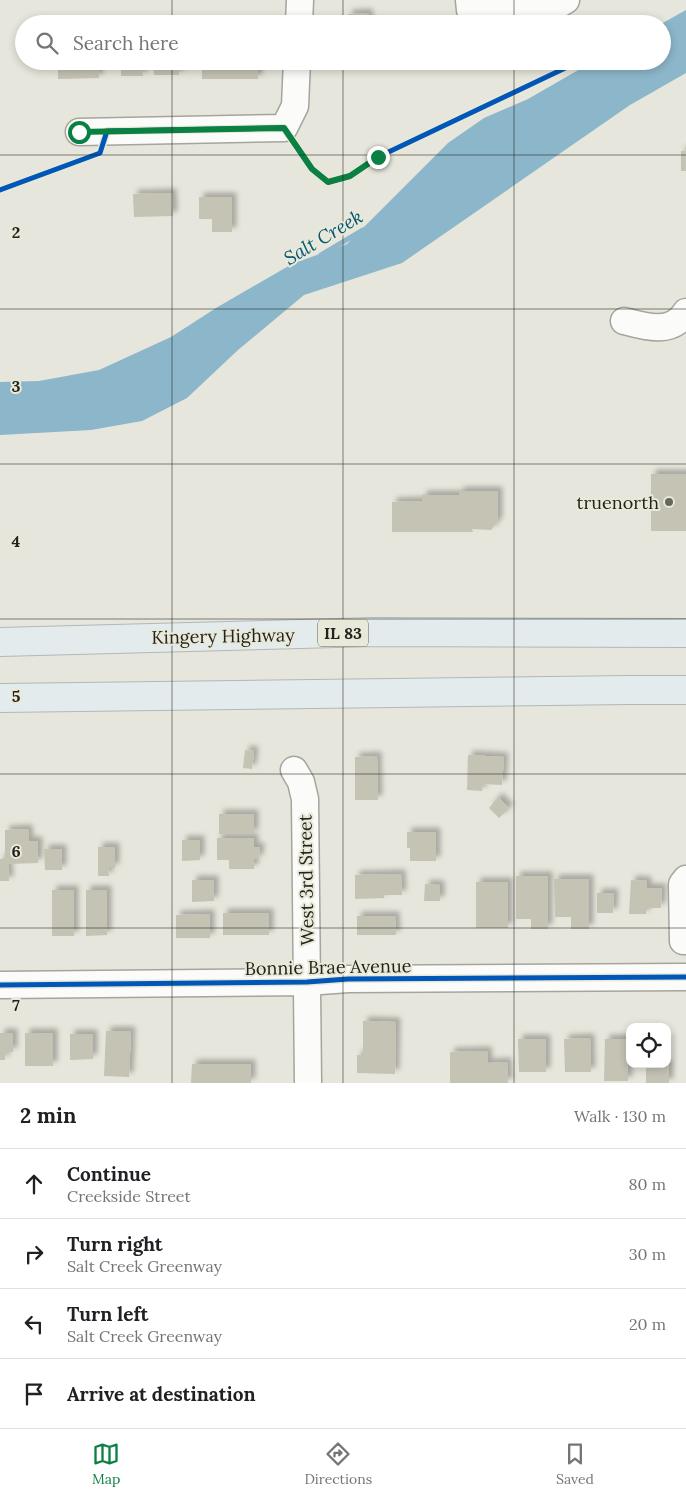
<!DOCTYPE html>
<html lang="en">
<head>
<meta charset="utf-8">
<style>
	:root { --surface:#fff; --page:#f6f6f6; --text:#202124; --muted:#757577; --line:#e0e0e0; --accent:#0b8043 }
	body { margin:0; font-family:Lora,serif; background:var(--page); color:var(--text) }
	.controls { position:absolute; right:15px; bottom:15px; display:grid; overflow:hidden; border-radius:10px; box-shadow:0 2px 8px #0003 }
	.controls button { width:45px; height:45px; display:grid; place-items:center; padding:0; border:0; border-bottom:1px solid var(--line); background:var(--surface); color:var(--text); font:25px sans-serif }
	.stop { position:absolute; width:15px; height:15px; margin:-11px; border:4px solid #0b8043; border-radius:50%; background:#fff }
	.stop.end { background:#0b8043; border-color:#fff; box-shadow:0 1px 5px #0008 }
	.list { margin:0; padding:0; list-style:none }
	h2 { display:flex; justify-content:space-between; align-items:center; height:65px; margin:0; padding:0 20px; font-size:21px }
	h2 small { font-size:16px; font-weight:400; color:var(--muted) }
	.list li { display:grid; grid-template-columns:32px 1fr auto; gap:15px; align-items:center; box-sizing:border-box; height:70px; padding:0 20px; border-top:1px solid var(--line) }
	.list b { display:block; font-size:19px; white-space:nowrap }
	.list p { margin:0; font-size:16px; white-space:nowrap; color:var(--muted) }
	.list em { font-size:16px; font-style:normal; color:var(--muted) }
	.icon { flex:none; width:28px; height:28px; fill:none; stroke:currentColor; stroke-width:2; stroke-linecap:round; stroke-linejoin:round }
	.map { position:relative; flex:none; width:686px; height:1083px; overflow:hidden }
	.search { position:absolute; background:var(--surface); box-shadow:0 2px 8px #0003; left:15px; right:15px; top:15px; height:55px; display:flex; align-items:center; gap:12px; box-sizing:border-box; padding:0 18px; border-radius:28px; color:var(--muted); font-size:19px }
	.sheet { height:345px; background:var(--surface) }
	nav { display:flex; justify-content:space-around; align-items:center; box-sizing:border-box; height:70px; border-top:1px solid var(--line); background:var(--surface); font-size:14px; color:var(--muted) }
	nav a { display:grid; justify-items:center; gap:2px }
	nav .on { color:var(--accent) }
	.map>svg:first-child { display:block }
	.water { fill:#8cb6c9 }
	.lines { fill:none; stroke-linecap:round; stroke-linejoin:round }
	.stream { stroke:#8cb6c9; stroke-width:5 }
	.building { fill:#c4c3b4; filter:url(#shadow) }
	.minor-casing { stroke:#a5a59e; stroke-width:29 }
	.highway-casing { stroke:#b1b8b7; stroke-width:30 }
	.minor { stroke:#fbfbfa; stroke-width:26 }
	.highway { stroke:#e4ebed; stroke-width:28 }
	.cycleway-casing { stroke:#e9e9d9; stroke-width:8 }
	.cycleway { stroke:#0057b8; stroke-width:5 }
	.route { stroke:#0b8043; stroke-width:6 }
	.grid { fill:none; stroke:#23231d; stroke-width:1; stroke-opacity:0.55 }
	.poi-dot { fill:#676760; stroke:#e9e9d9; stroke-width:2 }
	.labels { text-anchor:middle; dominant-baseline:central; stroke-width:4; stroke-linejoin:round; paint-order:stroke }
	.shield { fill:#e9e9d9; stroke:#5e5e55; stroke-width:1 }
	.shield-label { font-size:16px; font-weight:bold; fill:#23231d }
	.poi-label { font-size:18px; fill:#23231d; stroke:#e9e9d9; text-anchor:end }
	.street-label { font-size:18px; fill:#23231d; stroke:#e9e9d9 }
	.water-label { font-size:19px; font-style:italic; fill:#045776; stroke:#e9e9d9 }
	.grid-label { font-size:16px; text-anchor:middle; font-weight:bold; fill:#23231d; stroke:#e9e9d9; stroke-width:4; stroke-linejoin:round; paint-order:stroke }
</style>
</head>
<body>
<div class="map">
<svg width="686" height="1083" viewBox="0 0 686 1083">
	<defs>
		<filter id="shadow"><feDropShadow dx="4.5" dy="-4.5" stdDeviation="2.5" flood-color="#0004"/></filter>
	</defs>
	<rect width="100%" height="100%" fill="#e6e6dc"/>
	<path class="water" d="M686 10V73L630 105 402 263 304 295 238 350 187 398 142 421 91 430 0 435V382L39 381 99 370 171 337 216 308 292 264 347 244 448 143 484 118 528 99 594 61H662L661 24Z"/>
	<g class="lines">
		<path class="stream" d="M321 255 363 230"/>
	</g>
	<path class="building" d="M368 13 369 24H348V14Z
		M58 61H98L99 78 58 79Z
		M121 61H179V75H154L153 67H142L143 76H121Z
		M202 61H258V79H202Z
		M349 61H377V66L349 67Z
		M681 151H686V171H681Z
		M172 193 173 216 134 217 133 194Z
		M199 197H232V232H212V219H199Z
		M651 474H686V531H651Z
		M459 491H498V521L491 530 472 529 473 532H392V502L422 501V495H459Z
		M245 750 254 751 252 769 243 768Z
		M468 755 504 757 502 785 483 784 482 791 467 790Z
		M377 756 378 800H355V757Z
		M498 797 509 808 499 818 489 808Z
		M219 814H254V834H219Z
		M28 829 29 841H38V863L8 864 9 881H0V859L5 858V830Z
		M407 832H436V861H410V848H407Z
		M217 838H254V847H260L259 859H254V869H229V860H217Z
		M182 840H200V860L182 861Z
		M98 847H115V868H108L109 876H98Z
		M44 849H62V870H45Z
		M401 874 402 895H384V898L355 899V875Z
		M516 876H548V929H531V919H516Z
		M554 879H589V929H571V917H555Z
		M192 880H214V901L192 902Z
		M631 880 647 881V888H662L661 908H646V914H629Z
		M476 882H508V928H476Z
		M425 884 440 885V901H424Z
		M52 890H74V936H52Z
		M86 890H107V935L86 936Z
		M597 893H614L613 913H597Z
		M223 913H269V935H223Z
		M210 914V938H176V915Z
		M357 916H395L396 935H357Z
		M363 1021 396 1022 395 1074 357 1073V1055H363Z
		M106 1031H131L129 1077 104 1076Z
		M0 1033H13V1052H5V1060H0Z
		M25 1033H53V1066H25Z
		M70 1034H93V1059L70 1060Z
		M590 1038 591 1072H565L564 1039Z
		M667 1038H669V1083H646V1064H667Z
		M518 1039H546V1072H519Z
		M605 1039H628V1081H604Z
		M487 1051 488 1063 507 1062 508 1083H450V1052Z
		M192 1064H251V1083H191Z"/>
	<g class="lines">
		<defs>
			<path id="minor" d="M469 0 470 10 561 3 566 0
				M299 24 300 0
				M79 132 284 128 295 106 297 61
				M624 321C646 327 672 335 686 312
				M294 770 301 782 305 799 308 1083
				M686 879 682 884 683 941H686
				M0 985 307 982 348 979 686 977"/>
			<path id="highway" d="M0 642 373 632 686 633
				M0 698 630 690H686"/>
		</defs>
		<use href="#minor" class="minor-casing"/>
		<use href="#highway" class="highway-casing"/>
		<use href="#minor" class="minor"/>
		<use href="#highway" class="highway"/>
		<defs>
			<path id="cycleway" d="M0 190 100 153 107 131 284 128 312 169 328 182 350 176 378 157 580 61
				M0 985 307 982 348 979 686 977"/>
		</defs>
		<use href="#cycleway" class="cycleway-casing"/>
		<use href="#cycleway" class="cycleway"/>
	</g>
	<g class="lines">
		<path class="route" d="M79 132 284 128 312 169 328 182 350 176 378 157"/>
	</g>
	<path class="grid" d="M172 0V24M343 0V24M514 0V24M172 61V1083M343 61V1083M514 61V1083M0 155H686M0 309H686M0 464H686M0 619H686M0 774H686M0 928H686"/>
	<circle class="poi-dot" cx="669" cy="502" r="5"/>
	<g class="labels">
		<rect class="shield" x="318" y="619.5" width="50" height="27" rx="4"/>
		<g class="shield-label">
			<text x="343" y="633">IL 83</text>
		</g>
		<g class="poi-label">
			<text x="659" y="502">truenorth</text>
		</g>
		<g class="street-label">
			<text transform="translate(223 636) rotate(-1)">Kingery Highway</text>
			<text transform="translate(306 880) rotate(-91)">West 3rd Street</text>
			<text transform="translate(328 967) rotate(-1)">Bonnie Brae Avenue</text>
		</g>
		<g class="water-label">
			<text transform="translate(323 237) rotate(-31)">Salt Creek</text>
		</g>
	</g>
	<g class="grid-label">
		<text x="16" y="238">2</text>
		<text x="16" y="392">3</text>
		<text x="16" y="547">4</text>
		<text x="16" y="702">5</text>
		<text x="16" y="857">6</text>
		<text x="16" y="1011">7</text>
	</g>
</svg>
<div class="controls">
<button><svg class="icon" aria-label="locate" viewBox="0 0 24 24"><circle cx="12" cy="12" r="6"/><path d="M12 2v4M12 18v4M2 12h4M18 12h4"/></svg></button>
</div>
<div class="stop" style="left:79px;top:132px"></div>
<div class="stop end" style="left:378px;top:157px"></div>
<div class="search"><svg class="icon" aria-label="search" viewBox="0 0 24 24"><circle cx="10" cy="10" r="6"/><path d="M15 15l6 6"/></svg>Search here</div>
</div>
<section class="sheet">
<h2>2 min<small>Walk · 130 m</small></h2>
<ul class="list">
<li><svg class="icon" aria-label="ahead" viewBox="0 0 24 24"><path d="M12 20V5M6 11l6-6 6 6"/></svg><div><b>Continue</b><p>Creekside Street</p></div><em>80 m</em></li>
<li><svg class="icon" aria-label="right" viewBox="0 0 24 24"><path d="M7 20v-9h11M14 6l5 5-5 5"/></svg><div><b>Turn right</b><p>Salt Creek Greenway</p></div><em>30 m</em></li>
<li><svg class="icon" aria-label="left" viewBox="0 0 24 24"><path d="M17 20v-9H6M10 6l-5 5 5 5"/></svg><div><b>Turn left</b><p>Salt Creek Greenway</p></div><em>20 m</em></li>
<li><svg class="icon" aria-label="arrive" viewBox="0 0 24 24"><path d="M6 21V4h12l-3 4 3 4H6"/></svg><div><b>Arrive at destination</b></div></li>
</ul>
</section>
<nav>
<a class="on"><svg class="icon" aria-label="map" viewBox="0 0 24 24"><path d="M3 6l6-2 6 2 6-2v14l-6 2-6-2-6 2zM9 4v14M15 6v14"/></svg>Map</a>
<a><svg class="icon" aria-label="directions" viewBox="0 0 24 24"><path d="M12 3l9 9-9 9-9-9zM9 14v-3h6M13 9l2 2-2 2"/></svg>Directions</a>
<a><svg class="icon" aria-label="saved" viewBox="0 0 24 24"><path d="M7 4h10v16l-5-4-5 4z"/></svg>Saved</a>
</nav>
</body>
</html>
